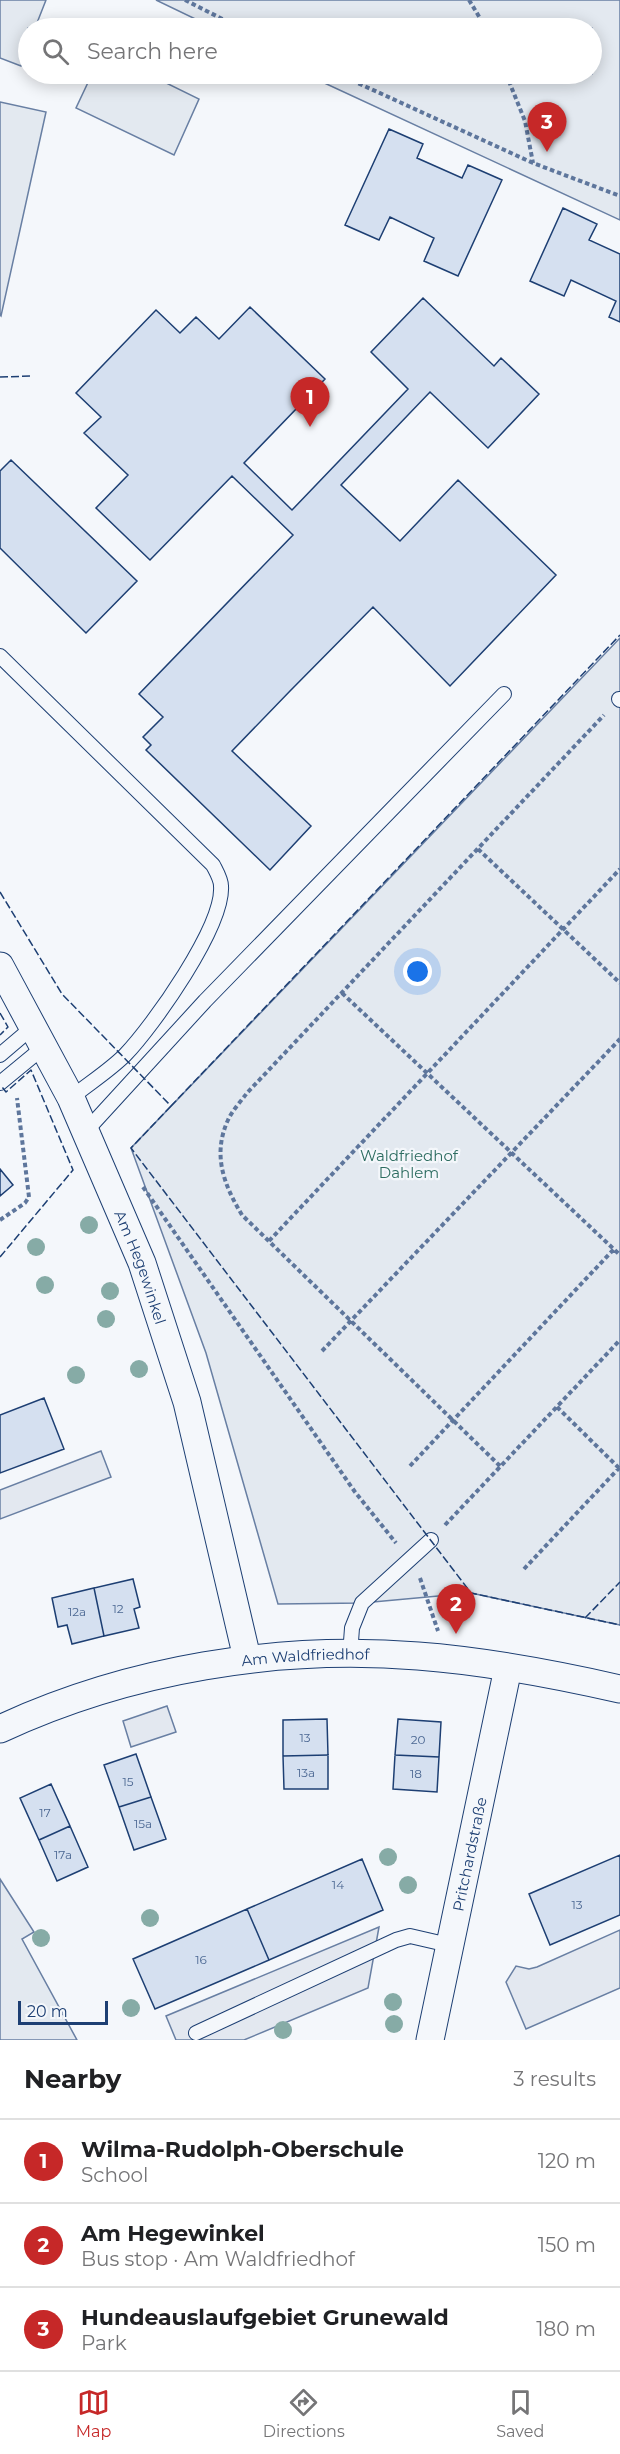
<!DOCTYPE html>
<html lang="en">
<head>
<meta charset="utf-8">
<style>
	:root { --surface:#fff; --page:#f6f6f6; --text:#202124; --muted:#757577; --line:#e0e0e0; --accent:#c62828 }
	body { margin:0; font-family:Montserrat,sans-serif; background:var(--page); color:var(--text) }
	.scale { position:absolute; left:18px; bottom:15px; width:90px; box-sizing:border-box; padding-left:6px; border:3px solid #1d3f73; border-top:0; font-size:16px; line-height:21px; white-space:nowrap; color:#1d3f73; -webkit-text-stroke:4px #f4f7fb; paint-order:stroke }
	.you { position:absolute; left:418px; top:972px; width:21px; height:21px; margin:-15px; border:4px solid #fff; border-radius:50%; background:#1a73e8; box-shadow:0 0 0 9px #1a73e833 }
	.badge { display:grid; place-items:center; width:39px; height:39px; border-radius:50%; background:var(--accent); color:#fff; font-size:20px; font-weight:700 }
	.pin { position:absolute; translate:-50% -50px; filter:drop-shadow(0 2px 3px #0008) }
	.pin::after { content:''; position:absolute; top:32px; width:21px; height:18px; background:inherit; clip-path:polygon(0 0,100% 0,50% 100%) }
	.list { margin:0; padding:0; list-style:none }
	h2 { display:flex; justify-content:space-between; align-items:center; height:78px; margin:0; padding:0 24px; font-size:26px }
	h2 small { font-size:20px; font-weight:400; color:var(--muted) }
	.list li { display:grid; grid-template-columns:39px 1fr auto; gap:18px; align-items:center; box-sizing:border-box; height:84px; padding:0 24px; border-top:2px solid var(--line) }
	.list b { display:block; font-size:22px; white-space:nowrap }
	.list p { margin:0; font-size:20px; white-space:nowrap; color:var(--muted) }
	.list em { font-size:20px; font-style:normal; color:var(--muted) }
	.icon { flex:none; width:33px; height:33px; fill:none; stroke:currentColor; stroke-width:2; stroke-linecap:round; stroke-linejoin:round }
	.map { position:relative; flex:none; width:620px; height:2040px; overflow:hidden }
	.search { position:absolute; background:var(--surface); box-shadow:0 3px 15px #0003; left:18px; right:18px; top:18px; height:66px; display:flex; align-items:center; gap:15px; box-sizing:border-box; padding:0 21px; border-radius:33px; color:var(--muted); font-size:22px }
	.sheet { height:330px; background:var(--surface) }
	nav { display:flex; justify-content:space-around; align-items:center; box-sizing:border-box; height:84px; border-top:2px solid var(--line); background:var(--surface); font-size:16px; color:var(--muted) }
	nav a { display:grid; justify-items:center; gap:3px }
	nav .on { color:var(--accent) }
	.map>svg:first-child { display:block }
	.green { fill:#e3e9f0; stroke:#687fa3; stroke-width:1.5 }
	.parking { fill:#e3e8f0; stroke:#687fa3; stroke-width:1.5 }
	.building { fill:#d5e0f0; stroke:#1d3f73; stroke-width:1.5 }
	.lines { fill:none; stroke-linecap:round; stroke-linejoin:round }
	.service-casing { stroke:#1d3f73; stroke-width:16 }
	.minor-casing { stroke:#1d3f73; stroke-width:29 }
	.path { stroke:#5e769c; stroke-width:4; stroke-dasharray:4.5 3; stroke-linecap:butt }
	.service { stroke:#f4f7fb; stroke-width:14 }
	.minor { stroke:#f4f7fb; stroke-width:27 }
	.fence { stroke:#1d3f73; stroke-width:1.5; stroke-dasharray:8 3; stroke-linecap:butt }
	.tree { fill:#86aba6 }
	.labels { text-anchor:middle; dominant-baseline:central; stroke-width:4.5; stroke-linejoin:round; paint-order:stroke }
	.number-label { font-size:12px; fill:#4b6792 }
	.park-label { font-size:15px; fill:#2c6c60; stroke:#f4f7fb }
	.street-label { font-size:15px; fill:#1d3f73; stroke:#f4f7fb }
</style>
</head>
<body>
<div class="map">
<svg width="620" height="2040" viewBox="0 0 620 2040">
	<rect width="100%" height="100%" fill="#f4f7fb"/>
	<path class="green" d="M0 0H46L35 28H28V47L21 66 0 58Z
		M156 0H620V220L305 74H592V28H214Z
		M92 74H148L199 99 174 155 76 108Z
		M0 102 46 112 1 316 0 315Z
		M620 638V1625L471 1593 362 1603 278 1604 206 1353 131 1148Z
		M0 1879 34 1932 22 1939 77 2040H0Z"/>
	<path class="parking" d="M101 1451 111 1477 0 1519V1490Z
		M167 1706 176 1732 131 1747 123 1721Z
		M379 1927 368 1988 244 2040H176L166 2016Z
		M620 1930V1988L526 2029 506 1982 516 1966 529 1969 537 1967Z"/>
	<path class="building" d="M389 129 423 144 417 158 462 178 468 165 502 180 458 276 424 261 434 238 390 217 379 240 345 225Z
		M563 208 597 224 589 240 620 254V322L609 317 616 301 571 280 564 296 530 281Z
		M423 298 494 366 501 358 539 394 488 448 430 392 341 485 400 541 458 480 556 575 450 686 373 607 290 691 232 751 311 826 270 870 146 750 151 745 143 737 163 717 139 694 293 535 232 476 150 560 96 508 128 475 84 433 101 417 76 393 156 310 180 333 196 317 219 339 250 307 325 379 244 463 292 510 408 389 371 352Z
		M11 460 137 581 86 633 0 548V471Z
		M0 1169 13 1185 0 1196Z
		M44 1398 64 1449 0 1473V1415Z
		M133 1579 140 1607 134 1609 139 1628 104 1636 94 1588Z
		M94 1588 104 1636 72 1644 67 1625 58 1627 52 1598Z
		M327 1719 328 1755 283 1756V1720Z
		M398 1719 441 1722 439 1757 395 1755Z
		M136 1754 151 1797 119 1807 104 1765Z
		M328 1755V1789H284L283 1756Z
		M395 1755 439 1757 437 1792 393 1789Z
		M51 1784 70 1826 39 1840 20 1798Z
		M151 1797 166 1839 134 1850 119 1807Z
		M70 1826 88 1867 57 1881 39 1840Z
		M620 1855V1915L550 1945 529 1894Z
		M362 1859 383 1910 269 1960 247 1909Z
		M247 1909 269 1960 155 2009 133 1959Z"/>
	<g class="lines">
		<defs>
			<path id="service" d="M0 656 213 865C216 871 221 879 221 886 224 926 153 1026 125 1055 109 1071 88 1084 71 1098
				M619 699 620 700
				M0 1055 34 1026
				M0 1083 45 1046
				M86 1131 205 1001 504 694
				M350 1655 352 1628 362 1603 431 1540
				M196 2033 396 1940 410 1936 449 1945"/>
			<g id="minor">
				<path id="s1" d="M0 966 71 1098 142 1263 187 1402 247 1658"/>
				<path id="s2" d="M0 1729C129 1669 277 1645 418 1656 485 1661 554 1674 620 1689"/>
				<path id="s3" d="M430 2040 508 1668"/>
			</g>
		</defs>
		<use href="#service" class="service-casing"/>
		<use href="#minor" class="minor-casing"/>
		<path class="path" d="M185 0 240 28
			M469 0 486 28
			M338 74 533 163 620 196
			M506 74 525 121 533 163
			M478 849 620 983
			M342 993 620 1255
			M143 1187 355 1492 396 1543
			M0 1220 25 1203 29 1197 17 1098
			M269 1241 620 869
			M322 1351 620 1039
			M557 1407 619 1468
			M410 1466 614 1249
			M500 1466 242 1215C224 1185 212 1155 228 1120 232 1111 241 1101 247 1093L604 715
			M445 1525 620 1340
			M524 1569 620 1467
			M420 1578 438 1631"/>
		<use href="#service" class="service"/>
		<use href="#minor" class="minor"/>
		<path class="fence" d="M0 377 31 376
			M0 892 62 994 171 1106 620 635
			M0 1013 8 1027 0 1035
			M171 1106 131 1148 471 1593 620 1625
			M0 1257 73 1170 31 1070 6 1092 2 1087
			M585 1618 620 1582"/>
	</g>
	<g class="tree">
		<circle cx="89" cy="1225" r="9"/>
		<circle cx="36" cy="1247" r="9"/>
		<circle cx="45" cy="1285" r="9"/>
		<circle cx="110" cy="1291" r="9"/>
		<circle cx="106" cy="1319" r="9"/>
		<circle cx="139" cy="1369" r="9"/>
		<circle cx="76" cy="1375" r="9"/>
		<circle cx="388" cy="1857" r="9"/>
		<circle cx="408" cy="1885" r="9"/>
		<circle cx="150" cy="1918" r="9"/>
		<circle cx="41" cy="1938" r="9"/>
		<circle cx="393" cy="2002" r="9"/>
		<circle cx="131" cy="2008" r="9"/>
		<circle cx="394" cy="2024" r="9"/>
		<circle cx="283" cy="2030" r="9"/>
	</g>
	<g class="labels">
		<g class="number-label">
			<text x="118" y="1608">12</text>
			<text x="77" y="1611">12a</text>
			<text x="305" y="1737">13</text>
			<text x="418" y="1739">20</text>
			<text x="306" y="1772">13a</text>
			<text x="416" y="1773">18</text>
			<text x="128" y="1781">15</text>
			<text x="45" y="1812">17</text>
			<text x="143" y="1823">15a</text>
			<text x="63" y="1854">17a</text>
			<text x="338" y="1884">14</text>
			<text x="577" y="1904">13</text>
			<text x="201" y="1959">16</text>
		</g>
		<g class="park-label">
			<text x="409" y="1155">Waldfriedhof<tspan x="409" dy="17">Dahlem</tspan></text>
		</g>
		<g class="street-label">
			<text stroke="none"><textPath href="#s1" startOffset="333">Am Hegewinkel</textPath></text>
			<text stroke="none"><textPath href="#s2" startOffset="316">Am Waldfriedhof</textPath></text>
			<text stroke="none"><textPath href="#s3" startOffset="190">Pritchardstraße</textPath></text>
		</g>
	</g>
</svg>
<div class="scale">20 m</div>
<div class="you"></div>
<div class="pin badge" style="left:310px;top:427px">1</div>
<div class="pin badge" style="left:456px;top:1634px">2</div>
<div class="pin badge" style="left:547px;top:152px">3</div>
<div class="search"><svg class="icon" aria-label="search" viewBox="0 0 24 24"><circle cx="10" cy="10" r="6"/><path d="M15 15l6 6"/></svg>Search here</div>
</div>
<section class="sheet">
<h2>Nearby<small>3 results</small></h2>
<ul class="list">
<li><span class="badge">1</span><div><b>Wilma-Rudolph-Oberschule</b><p>School</p></div><em>120 m</em></li>
<li><span class="badge">2</span><div><b>Am Hegewinkel</b><p>Bus stop · Am Waldfriedhof</p></div><em>150 m</em></li>
<li><span class="badge">3</span><div><b>Hundeauslaufgebiet Grunewald</b><p>Park</p></div><em>180 m</em></li>
</ul>
</section>
<nav>
<a class="on"><svg class="icon" aria-label="map" viewBox="0 0 24 24"><path d="M3 6l6-2 6 2 6-2v14l-6 2-6-2-6 2zM9 4v14M15 6v14"/></svg>Map</a>
<a><svg class="icon" aria-label="directions" viewBox="0 0 24 24"><path d="M12 3l9 9-9 9-9-9zM9 14v-3h6M13 9l2 2-2 2"/></svg>Directions</a>
<a><svg class="icon" aria-label="saved" viewBox="0 0 24 24"><path d="M7 4h10v16l-5-4-5 4z"/></svg>Saved</a>
</nav>
</body>
</html>
